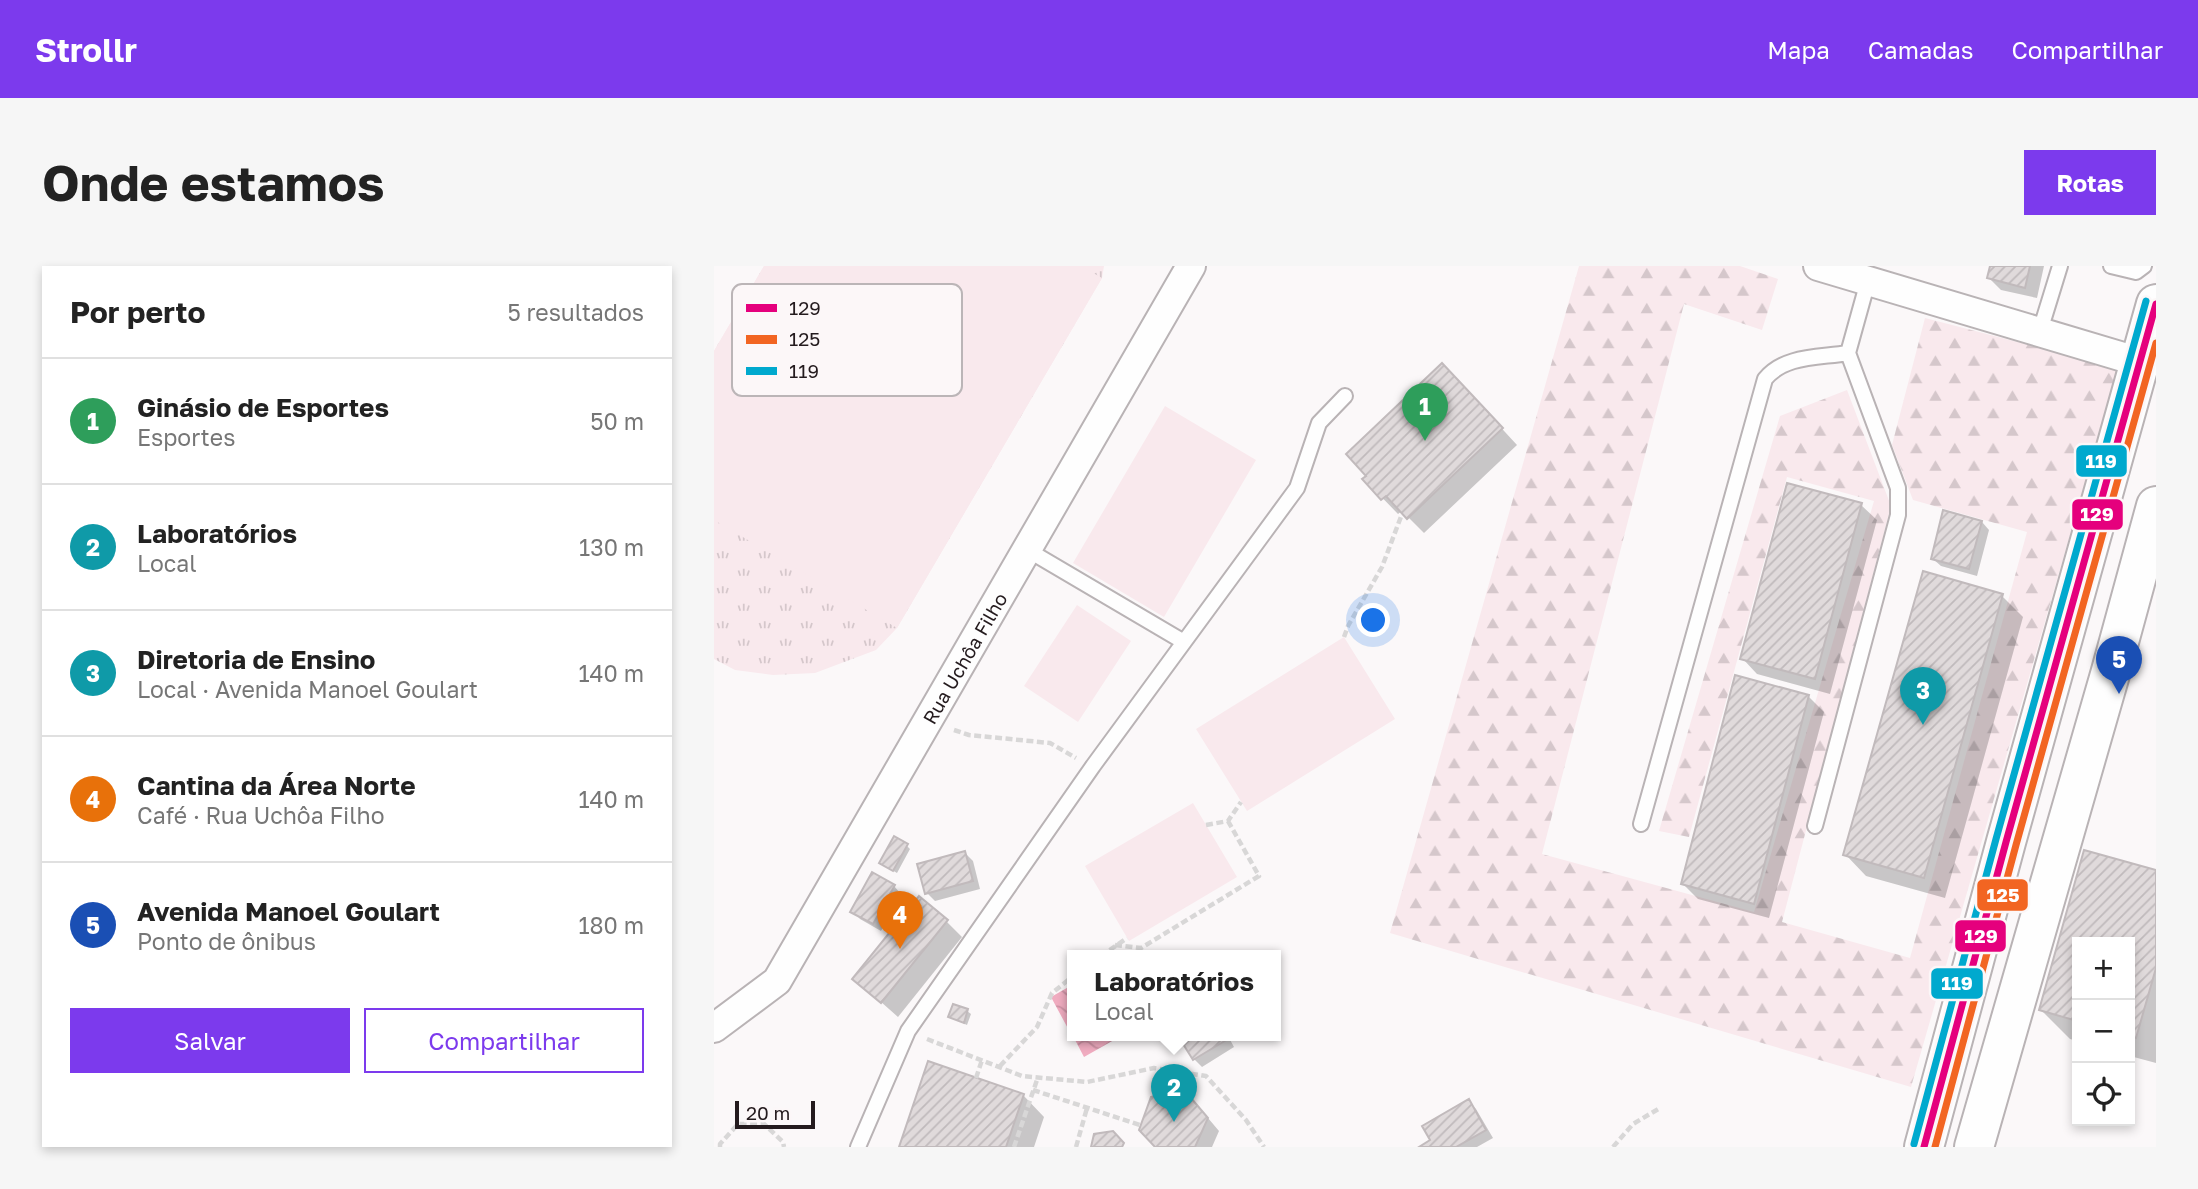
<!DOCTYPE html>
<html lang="pt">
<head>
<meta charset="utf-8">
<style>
	:root { --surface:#fff; --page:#f6f6f6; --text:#222; --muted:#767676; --line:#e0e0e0; --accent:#7c3aed }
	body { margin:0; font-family:"Golos Text",sans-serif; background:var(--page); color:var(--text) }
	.controls { position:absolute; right:21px; bottom:21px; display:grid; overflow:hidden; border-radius:0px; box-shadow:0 4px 10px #0003 }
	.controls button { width:63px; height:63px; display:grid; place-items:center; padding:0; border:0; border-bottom:2px solid var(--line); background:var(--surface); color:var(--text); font:35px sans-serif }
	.scale { position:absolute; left:21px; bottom:18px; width:80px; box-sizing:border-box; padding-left:7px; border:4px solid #241b1e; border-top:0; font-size:19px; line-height:24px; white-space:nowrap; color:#241b1e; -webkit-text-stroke:5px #fcf7f8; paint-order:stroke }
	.you { position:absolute; left:660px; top:355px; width:24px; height:24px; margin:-18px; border:5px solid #fff; border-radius:50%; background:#1a73e8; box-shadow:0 0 0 10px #1a73e833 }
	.badge { display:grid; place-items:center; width:46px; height:46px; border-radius:50%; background:var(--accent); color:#fff; font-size:23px; font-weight:700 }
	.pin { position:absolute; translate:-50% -58px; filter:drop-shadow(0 2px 4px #0008) }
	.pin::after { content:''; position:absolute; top:37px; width:24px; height:21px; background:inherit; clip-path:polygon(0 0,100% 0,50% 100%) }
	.popup { position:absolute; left:353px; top:684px; width:214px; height:91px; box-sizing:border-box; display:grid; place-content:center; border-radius:0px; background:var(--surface); filter:drop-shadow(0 2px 5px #0005); font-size:23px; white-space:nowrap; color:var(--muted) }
	.popup b { font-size:26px; color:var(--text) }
	.popup::after { content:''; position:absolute; left:50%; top:100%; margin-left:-14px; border:14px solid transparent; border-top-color:var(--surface) }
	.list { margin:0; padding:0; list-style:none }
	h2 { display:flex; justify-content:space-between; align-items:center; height:91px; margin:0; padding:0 28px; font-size:30px }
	h2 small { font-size:23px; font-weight:400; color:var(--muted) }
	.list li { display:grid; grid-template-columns:46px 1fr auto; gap:21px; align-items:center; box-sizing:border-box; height:126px; padding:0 28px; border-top:2px solid var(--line) }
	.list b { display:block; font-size:26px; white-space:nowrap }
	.list p { margin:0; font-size:23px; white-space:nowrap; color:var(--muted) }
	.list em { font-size:23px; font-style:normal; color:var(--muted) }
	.actions { display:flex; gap:14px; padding:21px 28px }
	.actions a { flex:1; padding:16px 0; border:2px solid var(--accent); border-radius:0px; text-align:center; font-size:24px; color:var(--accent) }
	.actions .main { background:var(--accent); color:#fff }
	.icon { flex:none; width:38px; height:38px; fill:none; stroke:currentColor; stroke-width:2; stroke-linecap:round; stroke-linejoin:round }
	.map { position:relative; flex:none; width:1442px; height:881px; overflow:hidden; border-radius:0px }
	header { display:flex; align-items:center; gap:42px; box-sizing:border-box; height:98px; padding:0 35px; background:var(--accent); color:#fff }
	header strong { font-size:33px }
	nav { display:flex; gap:38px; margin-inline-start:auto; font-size:24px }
	.intro { display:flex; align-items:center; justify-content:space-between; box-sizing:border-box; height:168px; padding:0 42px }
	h1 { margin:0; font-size:49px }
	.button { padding:18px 32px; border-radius:0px; background:var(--accent); color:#fff; font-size:24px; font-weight:700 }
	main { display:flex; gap:42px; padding:0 42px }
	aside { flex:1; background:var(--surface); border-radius:0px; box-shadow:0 4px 10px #0003 }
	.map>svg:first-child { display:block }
	.grass { fill:url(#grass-tufts) }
	.forest { fill:url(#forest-firs) }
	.park { fill:#f9e9ed }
	.water { fill:url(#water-waves) }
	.shadow { fill:#0003 }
	.building { fill:url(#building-hatch); stroke:#c1babc; stroke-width:2 }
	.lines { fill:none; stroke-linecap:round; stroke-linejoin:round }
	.lane-casing { stroke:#b9b3b5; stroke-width:18 }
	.street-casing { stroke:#b9b3b5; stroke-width:32 }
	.secondary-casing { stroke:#b9b3b5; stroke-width:42 }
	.path { stroke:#d8d7d7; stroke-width:4.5; stroke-dasharray:7 3.5; stroke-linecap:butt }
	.lane { stroke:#fefefe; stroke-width:14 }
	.street { stroke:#fefefe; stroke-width:28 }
	.secondary { stroke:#fefefe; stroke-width:38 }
	.bus-1-casing { stroke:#fcf7f8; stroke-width:12 }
	.bus-2-casing { stroke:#fcf7f8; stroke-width:12 }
	.bus-3-casing { stroke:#fcf7f8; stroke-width:12 }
	.bus-1 { stroke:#e5007d; stroke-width:7 }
	.bus-2 { stroke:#f26522; stroke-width:7 }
	.bus-3 { stroke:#00a9ce; stroke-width:7 }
	.labels { text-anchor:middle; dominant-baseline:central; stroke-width:5; stroke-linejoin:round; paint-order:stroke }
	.street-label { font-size:19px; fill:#241b1e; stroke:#fcf7f8 }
	.key { fill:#fcf7f8; stroke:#bbb5b7; stroke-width:2 }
	.key-label { font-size:19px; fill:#241b1e }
	.line-badge { stroke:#fcf7f8; stroke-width:2.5 }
	.badge-label { font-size:19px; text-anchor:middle; font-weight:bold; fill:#fff }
</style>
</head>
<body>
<header>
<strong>Strollr</strong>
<nav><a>Mapa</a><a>Camadas</a><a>Compartilhar</a></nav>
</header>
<div class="intro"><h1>Onde estamos</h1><a class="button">Rotas</a></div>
<main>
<aside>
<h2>Por perto<small>5 resultados</small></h2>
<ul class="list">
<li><span class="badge" style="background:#2e9e5b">1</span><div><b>Ginásio de Esportes</b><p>Esportes</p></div><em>50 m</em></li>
<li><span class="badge" style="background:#0f9aa8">2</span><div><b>Laboratórios</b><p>Local</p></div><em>130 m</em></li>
<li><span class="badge" style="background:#0f9aa8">3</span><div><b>Diretoria de Ensino</b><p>Local · Avenida Manoel Goulart</p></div><em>140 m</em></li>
<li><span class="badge" style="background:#e8710a">4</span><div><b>Cantina da Área Norte</b><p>Café · Rua Uchôa Filho</p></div><em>140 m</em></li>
<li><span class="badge" style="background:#1a4fb4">5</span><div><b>Avenida Manoel Goulart</b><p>Ponto de ônibus</p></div><em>180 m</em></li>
</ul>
<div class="actions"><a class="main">Salvar</a><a>Compartilhar</a></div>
</aside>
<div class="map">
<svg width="1442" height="881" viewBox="0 0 1442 881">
	<defs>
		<pattern id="grass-tufts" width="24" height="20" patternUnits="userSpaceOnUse" patternTransform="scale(1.75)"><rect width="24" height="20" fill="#f9e9ed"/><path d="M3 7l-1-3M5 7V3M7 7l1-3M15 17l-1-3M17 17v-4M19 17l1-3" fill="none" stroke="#d5c7cb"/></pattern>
		<pattern id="forest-firs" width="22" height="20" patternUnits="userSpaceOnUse" patternTransform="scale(1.75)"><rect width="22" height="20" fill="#f9e9ed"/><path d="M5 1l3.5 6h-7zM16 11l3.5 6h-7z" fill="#d5c7cb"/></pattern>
		<pattern id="water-waves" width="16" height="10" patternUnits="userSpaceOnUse" patternTransform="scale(1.75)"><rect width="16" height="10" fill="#f0acc0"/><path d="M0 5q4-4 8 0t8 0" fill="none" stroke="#ce93a5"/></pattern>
		<pattern id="building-hatch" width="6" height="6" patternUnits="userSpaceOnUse" patternTransform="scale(1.75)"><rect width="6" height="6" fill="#e0dadb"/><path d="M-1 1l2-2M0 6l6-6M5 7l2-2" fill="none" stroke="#c0babc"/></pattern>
	</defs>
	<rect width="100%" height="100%" fill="#fbf8f9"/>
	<path class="grass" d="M50 0H390L388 12 183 362 162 384 101 407 59 409 21 404 0 393V85Z"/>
	<path class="forest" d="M865 0H1026L1064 13 1048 64 970 38 828 588 1040 646 1160 235 1073 211 975 571 945 565 1066 150 1133 124 1177 240 1068 656 1196 692 1313 266 1199 234 1178 179 1211 52 1404 102 1197 821 676 667Z"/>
	<path class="park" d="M50 0H367L388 12 183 362 0 254V85Z
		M451 140 542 194 450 351 359 297Z
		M363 339 417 375 364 456 310 420Z
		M630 371 681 453 533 545 482 463Z
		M479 537 523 611 415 675 371 600Z"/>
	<path class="water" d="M358 719V770L337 731Z
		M359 770H407L370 791Z"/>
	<path class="shadow" d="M1278 0H1330L1323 32 1287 24 1275 12Z
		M744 115 803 179 710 267 688 245 684 248 651 214Z
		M1147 239 1163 254 1116 428 1043 408 1028 392Z
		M1268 256 1275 264 1263 310 1227 300 1219 293Z
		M1288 330 1309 351 1231 632 1152 610 1131 588Z
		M1094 430 1110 446 1055 652 984 633 969 618Z
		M193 580 196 583 183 607 171 600Z
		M1371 586 1442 606V797L1416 790V676H1363V775L1356 773 1327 744Z
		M251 587 259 595 266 623 221 635 213 627Z
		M180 620 187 628 167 665 146 653 139 645Z
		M233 656 248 671 184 751 140 712Z
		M253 745 257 748 253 759 236 751Z
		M474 770H514L520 781 488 801 480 793Z
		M309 829 330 851 320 881H187Z
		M754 835 762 843 779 872 763 881H708L719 875Z
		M483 839 505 865 498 881H443Z"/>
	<path class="building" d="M1276 0H1316L1311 22 1273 12Z
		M728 97 789 162 693 253 672 230 667 234 648 213 652 210 632 188Z
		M1073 217 1148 237 1101 413 1026 393Z
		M1229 244 1268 255 1255 303 1217 293Z
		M1209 305 1289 328 1210 612 1129 589Z
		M1021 409 1095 429 1040 638 967 618Z
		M180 570 194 578 179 605 165 597Z
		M1370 584 1442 604V702L1422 772 1416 770V676H1363V755L1325 744Z
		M251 585 259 615 211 628 203 598Z
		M158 606 181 619 159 658 136 646Z
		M205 630 234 654 167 737 138 713Z
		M239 738 254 743 250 757 234 751Z
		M471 770H512L514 773 479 794 466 773Z
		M214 795 310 828 292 881H185Z
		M471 825 494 852 481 881H441L425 864 437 831Z
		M755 833 772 864 742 881H705L716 874 708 860Z
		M399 865 410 877 408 881H377L380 868Z"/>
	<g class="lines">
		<defs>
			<path id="lane" d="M1397 0 1422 6 1430 0
				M1326 65 1346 0
				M312 283 470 376
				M927 558 1051 113C1071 89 1104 92 1134 87L1154 15
				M1101 560 1184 249V222L1134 87
				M144 881 194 765 379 500 583 222 605 157 631 130"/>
			<g id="street">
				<path d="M1104 0 1426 96"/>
				<path id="s1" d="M0 762 63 715 477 0"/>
			</g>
			<path id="secondary" d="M1210 881 1292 576 1442 38
				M1260 881 1397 405 1442 240"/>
		</defs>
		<use href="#lane" class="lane-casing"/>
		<use href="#street" class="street-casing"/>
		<use href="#secondary" class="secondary-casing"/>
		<path class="path" d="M630 371 634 360 668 301 688 248
			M240 464 255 469 336 477 362 492
			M492 559 514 555 527 536
			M401 679 427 682 545 610 514 555
			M387 690 413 672
			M213 773 308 810 373 816 440 802 492 810 532 854 550 881
			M286 800 323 761 338 727 358 711
			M262 812 268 794
			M319 824 426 859
			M6 881V878L24 858H50L69 876 70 881
			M300 881 324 811
			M362 881 373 842
			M899 881 919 858 946 842"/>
		<use href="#lane" class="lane"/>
		<use href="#street" class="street"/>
		<use href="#secondary" class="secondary"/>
		<defs>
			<path id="bus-1" d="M1210 881 1292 576 1442 38"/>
			<path id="bus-2" d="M1221 881 1302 579 1442 77"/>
			<path id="bus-3" d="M1200 878 1282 573 1432 35"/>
		</defs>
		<use href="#bus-1" class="bus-1-casing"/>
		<use href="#bus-2" class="bus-2-casing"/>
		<use href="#bus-3" class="bus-3-casing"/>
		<use href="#bus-1" class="bus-1"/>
		<use href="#bus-2" class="bus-2"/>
		<use href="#bus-3" class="bus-3"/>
	</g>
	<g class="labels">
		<g class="street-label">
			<text stroke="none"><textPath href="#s1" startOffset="452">Rua Uchôa Filho</textPath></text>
		</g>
	</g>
	<rect x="18" y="18" width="230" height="112" rx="10" class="key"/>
	<rect x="32" y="38" width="31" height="8" fill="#e5007d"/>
	<rect x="32" y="69" width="31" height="9" fill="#f26522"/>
	<rect x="32" y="101" width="31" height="8" fill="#00a9ce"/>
	<g class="key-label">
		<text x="75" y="49">129</text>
		<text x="75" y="80">125</text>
		<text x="75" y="112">119</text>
	</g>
	<g class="line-badge">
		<rect x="1361" y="178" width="53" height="34" rx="7" fill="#00a9ce"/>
		<rect x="1357" y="232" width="53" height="33" rx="7" fill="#e5007d"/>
		<rect x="1262" y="612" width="53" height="34" rx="7" fill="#f26522"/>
		<rect x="1240" y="653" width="53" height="34" rx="7" fill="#e5007d"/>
		<rect x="1216" y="701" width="54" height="33" rx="7" fill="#00a9ce"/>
	</g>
	<g class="badge-label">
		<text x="1387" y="202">119</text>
		<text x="1383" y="255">129</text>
		<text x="1289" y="636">125</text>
		<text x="1267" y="677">129</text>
		<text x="1243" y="724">119</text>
	</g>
</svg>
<div class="controls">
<button>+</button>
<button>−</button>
<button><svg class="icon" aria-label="locate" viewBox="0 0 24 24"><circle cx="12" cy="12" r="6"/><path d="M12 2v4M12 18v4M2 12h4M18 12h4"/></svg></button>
</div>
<div class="scale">20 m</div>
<div class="you"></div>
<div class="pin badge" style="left:711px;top:175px;background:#2e9e5b">1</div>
<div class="pin badge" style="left:460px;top:856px;background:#0f9aa8">2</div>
<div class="popup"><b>Laboratórios</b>Local</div>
<div class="pin badge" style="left:1209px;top:459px;background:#0f9aa8">3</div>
<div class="pin badge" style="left:186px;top:683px;background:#e8710a">4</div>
<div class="pin badge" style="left:1405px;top:428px;background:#1a4fb4">5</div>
</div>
</main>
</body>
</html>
